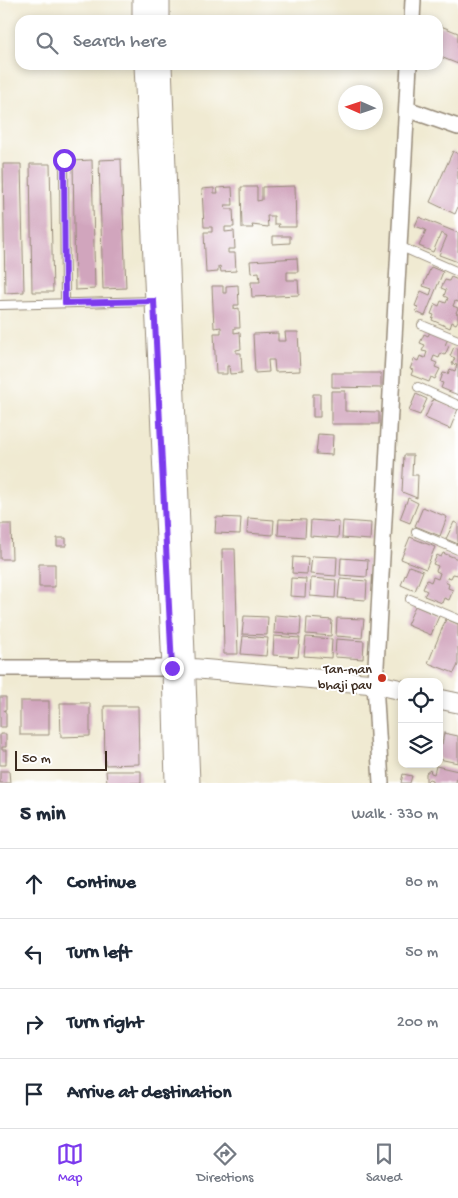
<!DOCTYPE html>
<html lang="en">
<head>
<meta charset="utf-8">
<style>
	:root { --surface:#fff; --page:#f2f2f3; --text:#1f2937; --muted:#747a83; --line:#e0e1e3; --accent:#7c3aed }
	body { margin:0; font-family:"Gochi Hand",sans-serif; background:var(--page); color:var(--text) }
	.controls { position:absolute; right:15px; bottom:15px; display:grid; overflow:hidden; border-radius:10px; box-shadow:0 2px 8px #0003 }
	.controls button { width:45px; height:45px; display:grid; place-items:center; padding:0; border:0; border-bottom:1px solid var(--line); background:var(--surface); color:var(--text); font:25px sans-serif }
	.compass { position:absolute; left:338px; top:85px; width:45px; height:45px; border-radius:50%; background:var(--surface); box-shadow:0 2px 8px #0003; rotate:273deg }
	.scale { position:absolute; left:15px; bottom:12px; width:92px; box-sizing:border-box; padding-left:5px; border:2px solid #3b2a1e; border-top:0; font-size:14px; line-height:18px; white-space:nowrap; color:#3b2a1e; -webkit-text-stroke:4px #fff; paint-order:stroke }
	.stop { position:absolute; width:15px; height:15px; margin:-11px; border:4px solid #7c3aed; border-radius:50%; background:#fff }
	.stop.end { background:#7c3aed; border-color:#fff; box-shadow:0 1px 5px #0008 }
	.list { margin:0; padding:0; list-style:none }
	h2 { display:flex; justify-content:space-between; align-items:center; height:65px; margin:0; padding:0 20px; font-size:21px }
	h2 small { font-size:16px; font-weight:400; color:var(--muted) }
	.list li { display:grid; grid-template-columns:32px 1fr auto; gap:15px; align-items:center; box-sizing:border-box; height:70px; padding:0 20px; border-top:1px solid var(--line) }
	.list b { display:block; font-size:19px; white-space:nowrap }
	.list em { font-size:16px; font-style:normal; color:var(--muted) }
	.icon { flex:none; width:28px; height:28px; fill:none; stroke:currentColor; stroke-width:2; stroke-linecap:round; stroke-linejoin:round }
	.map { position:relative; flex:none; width:458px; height:783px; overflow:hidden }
	.search { position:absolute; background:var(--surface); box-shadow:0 2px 8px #0003; left:15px; right:15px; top:15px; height:55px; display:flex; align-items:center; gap:12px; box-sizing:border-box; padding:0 18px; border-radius:15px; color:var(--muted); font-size:19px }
	.sheet { height:345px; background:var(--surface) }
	nav { display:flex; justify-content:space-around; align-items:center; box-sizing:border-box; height:70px; border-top:1px solid var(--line); background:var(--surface); font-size:14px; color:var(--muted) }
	nav a { display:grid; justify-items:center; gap:2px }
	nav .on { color:var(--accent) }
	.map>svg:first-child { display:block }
	.building { fill:#d1a5bd }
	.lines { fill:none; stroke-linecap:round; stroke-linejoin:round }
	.service-casing { stroke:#968a78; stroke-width:10 }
	.minor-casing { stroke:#968a78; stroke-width:18 }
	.tertiary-casing { stroke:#968a78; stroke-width:21 }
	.service { stroke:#fff; stroke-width:8 }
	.minor { stroke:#fff; stroke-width:15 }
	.tertiary { stroke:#fff; stroke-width:19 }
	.route { stroke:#7c3aed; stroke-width:6 }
	.poi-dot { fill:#c8321e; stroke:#fff; stroke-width:2 }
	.labels { text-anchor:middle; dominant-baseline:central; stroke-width:4; stroke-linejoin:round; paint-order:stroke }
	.poi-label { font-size:14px; fill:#3b2a1e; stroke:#fff; text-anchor:end }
</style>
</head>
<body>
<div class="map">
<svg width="458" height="783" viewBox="0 0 458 783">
	<rect width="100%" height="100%" fill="#fff"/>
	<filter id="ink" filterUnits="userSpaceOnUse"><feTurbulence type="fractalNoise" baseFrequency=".02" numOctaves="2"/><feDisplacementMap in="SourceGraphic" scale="10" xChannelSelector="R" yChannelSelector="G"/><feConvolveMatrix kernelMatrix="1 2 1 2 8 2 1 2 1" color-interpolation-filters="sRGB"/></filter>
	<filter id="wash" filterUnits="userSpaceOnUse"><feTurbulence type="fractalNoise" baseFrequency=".0096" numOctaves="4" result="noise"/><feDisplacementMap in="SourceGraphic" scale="20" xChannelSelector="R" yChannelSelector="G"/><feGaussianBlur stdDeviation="1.12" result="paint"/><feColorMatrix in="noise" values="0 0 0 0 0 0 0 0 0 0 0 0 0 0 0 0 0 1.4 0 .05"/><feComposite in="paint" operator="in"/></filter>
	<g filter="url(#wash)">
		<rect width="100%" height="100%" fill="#f0ead2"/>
		<g id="blocks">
			<path class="building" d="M441 26 458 33V64L438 56V33Z
				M453 151 458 154V207L455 214 430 202Z
				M121 159 126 288 103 289 99 160Z
				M92 160 95 289 75 290 73 161Z
				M3 164H21L24 292 5 293Z
				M30 164H50L53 292H32Z
				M295 186 296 227H278L279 224H274V216H267L268 227 252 225 253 228H242L241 187H257V201L262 200V187Z
				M232 187 233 205H225L226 209H233L234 227H225V232L234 231 235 249H228V253H235L236 271 221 272 220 266 218 267V272L206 273 204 232H212V227H204L202 189 214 188V193H218L217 188Z
				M419 217 458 233V262L439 255 447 236 441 233 433 252 419 246 426 230 415 226Z
				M273 236H290V243L273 244Z
				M297 258 298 272H287V280H298L299 295 252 297 251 282H260L259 272 251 273 250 261Z
				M431 267 443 272 425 316 416 312 418 307 415 306 421 291 430 295 432 289 423 286Z
				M451 277 458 280V302L455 301 453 306 458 308 456 313 458 314V321L456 324 452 322 450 328 432 320 434 315 431 314 435 304 439 306 441 301 446 303 448 298 444 296 446 290 441 288 445 280 449 281Z
				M238 285 239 305H234V309L239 308 240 328H234V333L240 332 241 349 236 350V353H241L242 373 230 374 229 366H227V374H216L214 333H221V327L214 328 212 286H223V293H226V286Z
				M285 332H298L300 371 275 372 274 360H268L269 372 255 373 253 334 278 333V341H286Z
				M430 332 448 339 445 345 449 346 445 355 441 353 439 358 434 356 432 361 437 363 435 367 440 369 435 379 431 377 429 382 411 375 413 370 410 369 414 359 418 361 420 356 425 358 427 352 422 351 425 345 420 343 424 334 428 336Z
				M454 347 458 349V395L441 388 443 383 440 382 443 373 448 374 450 369 455 371 457 365 452 364 455 358 450 356Z
				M332 373H381V388L332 387Z
				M331 391H345V411L379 412V424H331Z
				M313 394H320V417H313Z
				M416 394 427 399 420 415 409 411Z
				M433 399 458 409 450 429 425 418Z
				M318 434 333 435 332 455 316 454Z
				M404 455H413L412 475H418L417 498 402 492Z
				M408 498 418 503 410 523 400 519Z
				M423 507 447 517 440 536 415 526Z
				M216 517 241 518 240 534 215 533Z
				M248 518 274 520 273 535 247 533Z
				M279 519 306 520 305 537 278 535Z
				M311 520 339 522 338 538 310 536Z
				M343 521 371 523 370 540 342 538Z
				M454 522 458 524V544L446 539Z
				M0 524H11L12 559H0Z
				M410 537 435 547 426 569 401 559Z
				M57 538H66V546H57Z
				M222 549H235L238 654H224Z
				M443 553 458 559V575L453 574 451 578 448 577 445 582 449 584 448 588 453 590 449 600 444 598 442 603 424 596 427 591 423 589 427 580 431 582 433 577 438 579 440 573 436 571 438 566 433 564 437 555 441 557Z
				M312 556 337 557 336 576 310 574Z
				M293 557 308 558 307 574 292 573Z
				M341 558 368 560 367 577 340 575Z
				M39 564H55V587H39Z
				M409 566 423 571 415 591 401 585Z
				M291 578 306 579 305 597 290 596Z
				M311 578 336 580 335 598 310 596Z
				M340 579 367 581 366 600 338 598Z
				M415 606 439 616 431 635 407 625Z
				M275 615 301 617 300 635 274 633Z
				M244 616 268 617 267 635 242 634Z
				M307 618 332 620 331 636 306 634Z
				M337 618 364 619 362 638 336 636Z
				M446 619 458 624V665L454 673 428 663Z
				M243 636 268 638 266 656 241 654Z
				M274 636 300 638 298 657 273 655Z
				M306 637 332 639 331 658 304 656Z
				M336 639 364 641 363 659 335 657Z
				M0 697H6V710H4L6 713V727H0Z
				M20 701H49V735H20Z
				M60 703H90V736L61 737Z
				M104 706H138L139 764 105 765Z
				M444 733 458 736V763L439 759V743L442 744Z
				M0 734H6V747H2V750H6V765H0Z
				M436 766 458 771 456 783H432V780L429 779 426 782V773L430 770 431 773 434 774Z
				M0 771H9L10 783H0Z
				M106 771H141V783H107Z
				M403 774 412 776 410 783H401Z"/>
		</g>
	</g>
	<g filter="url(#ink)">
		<use href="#blocks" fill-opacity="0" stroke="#968a78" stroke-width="1"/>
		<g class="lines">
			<defs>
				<path id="service" d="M64 161 65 303
					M399 246 458 272
					M0 305 154 301
					M422 325 458 340
					M418 387 458 405
					M416 532 458 550
					M410 599 458 619"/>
				<path id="minor" d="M412 20 413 0
					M407 109 458 127
					M0 668H183
					M381 783 375 684 409 65"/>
				<path id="tertiary" d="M142 0V20
					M160 0V20
					M144 65 172 668 175 783
					M162 65 190 783
					M187 668 375 684 402 690
					M439 699 458 703"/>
			</defs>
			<use href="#service" class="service-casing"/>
			<use href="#minor" class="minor-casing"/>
			<use href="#tertiary" class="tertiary-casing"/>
			<use href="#service" class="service"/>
			<use href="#minor" class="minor"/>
			<use href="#tertiary" class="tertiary"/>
		</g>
	</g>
	<g class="lines" filter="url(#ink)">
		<path class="route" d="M64 160 65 303 154 301 172 668"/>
	</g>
	<circle class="poi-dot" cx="382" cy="678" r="5"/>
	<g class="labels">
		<g class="poi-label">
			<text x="372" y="670">Tan-man<tspan x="372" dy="16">bhaji pav</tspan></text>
		</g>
	</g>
</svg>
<div class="controls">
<button><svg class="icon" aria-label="locate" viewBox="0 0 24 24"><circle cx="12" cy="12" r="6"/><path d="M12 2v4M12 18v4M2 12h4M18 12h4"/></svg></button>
<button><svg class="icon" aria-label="layers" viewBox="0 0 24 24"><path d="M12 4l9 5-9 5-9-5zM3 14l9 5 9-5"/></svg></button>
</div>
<svg class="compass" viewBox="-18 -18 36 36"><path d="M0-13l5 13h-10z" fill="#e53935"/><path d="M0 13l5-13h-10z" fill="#747a83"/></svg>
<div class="scale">50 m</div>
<div class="stop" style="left:64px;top:160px"></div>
<div class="stop end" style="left:172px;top:668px"></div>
<div class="search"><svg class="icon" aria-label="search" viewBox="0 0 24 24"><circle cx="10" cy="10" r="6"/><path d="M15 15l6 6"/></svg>Search here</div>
</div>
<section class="sheet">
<h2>5 min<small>Walk · 330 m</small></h2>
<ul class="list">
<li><svg class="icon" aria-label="ahead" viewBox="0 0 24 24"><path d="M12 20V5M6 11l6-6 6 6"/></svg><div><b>Continue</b></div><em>80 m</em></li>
<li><svg class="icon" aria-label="left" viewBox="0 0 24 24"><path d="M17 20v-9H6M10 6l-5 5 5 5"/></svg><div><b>Turn left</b></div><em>50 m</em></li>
<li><svg class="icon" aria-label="right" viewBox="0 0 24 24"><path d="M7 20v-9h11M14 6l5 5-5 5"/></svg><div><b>Turn right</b></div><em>200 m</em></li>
<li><svg class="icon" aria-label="arrive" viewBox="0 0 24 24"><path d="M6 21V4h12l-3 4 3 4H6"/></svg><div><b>Arrive at destination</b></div></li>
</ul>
</section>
<nav>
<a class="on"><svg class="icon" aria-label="map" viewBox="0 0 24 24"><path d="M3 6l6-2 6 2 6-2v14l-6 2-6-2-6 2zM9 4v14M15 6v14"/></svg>Map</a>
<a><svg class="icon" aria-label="directions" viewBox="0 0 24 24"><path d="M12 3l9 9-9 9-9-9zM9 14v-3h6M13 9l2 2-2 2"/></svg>Directions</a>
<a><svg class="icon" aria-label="saved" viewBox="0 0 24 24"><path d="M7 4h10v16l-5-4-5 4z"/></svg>Saved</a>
</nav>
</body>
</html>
